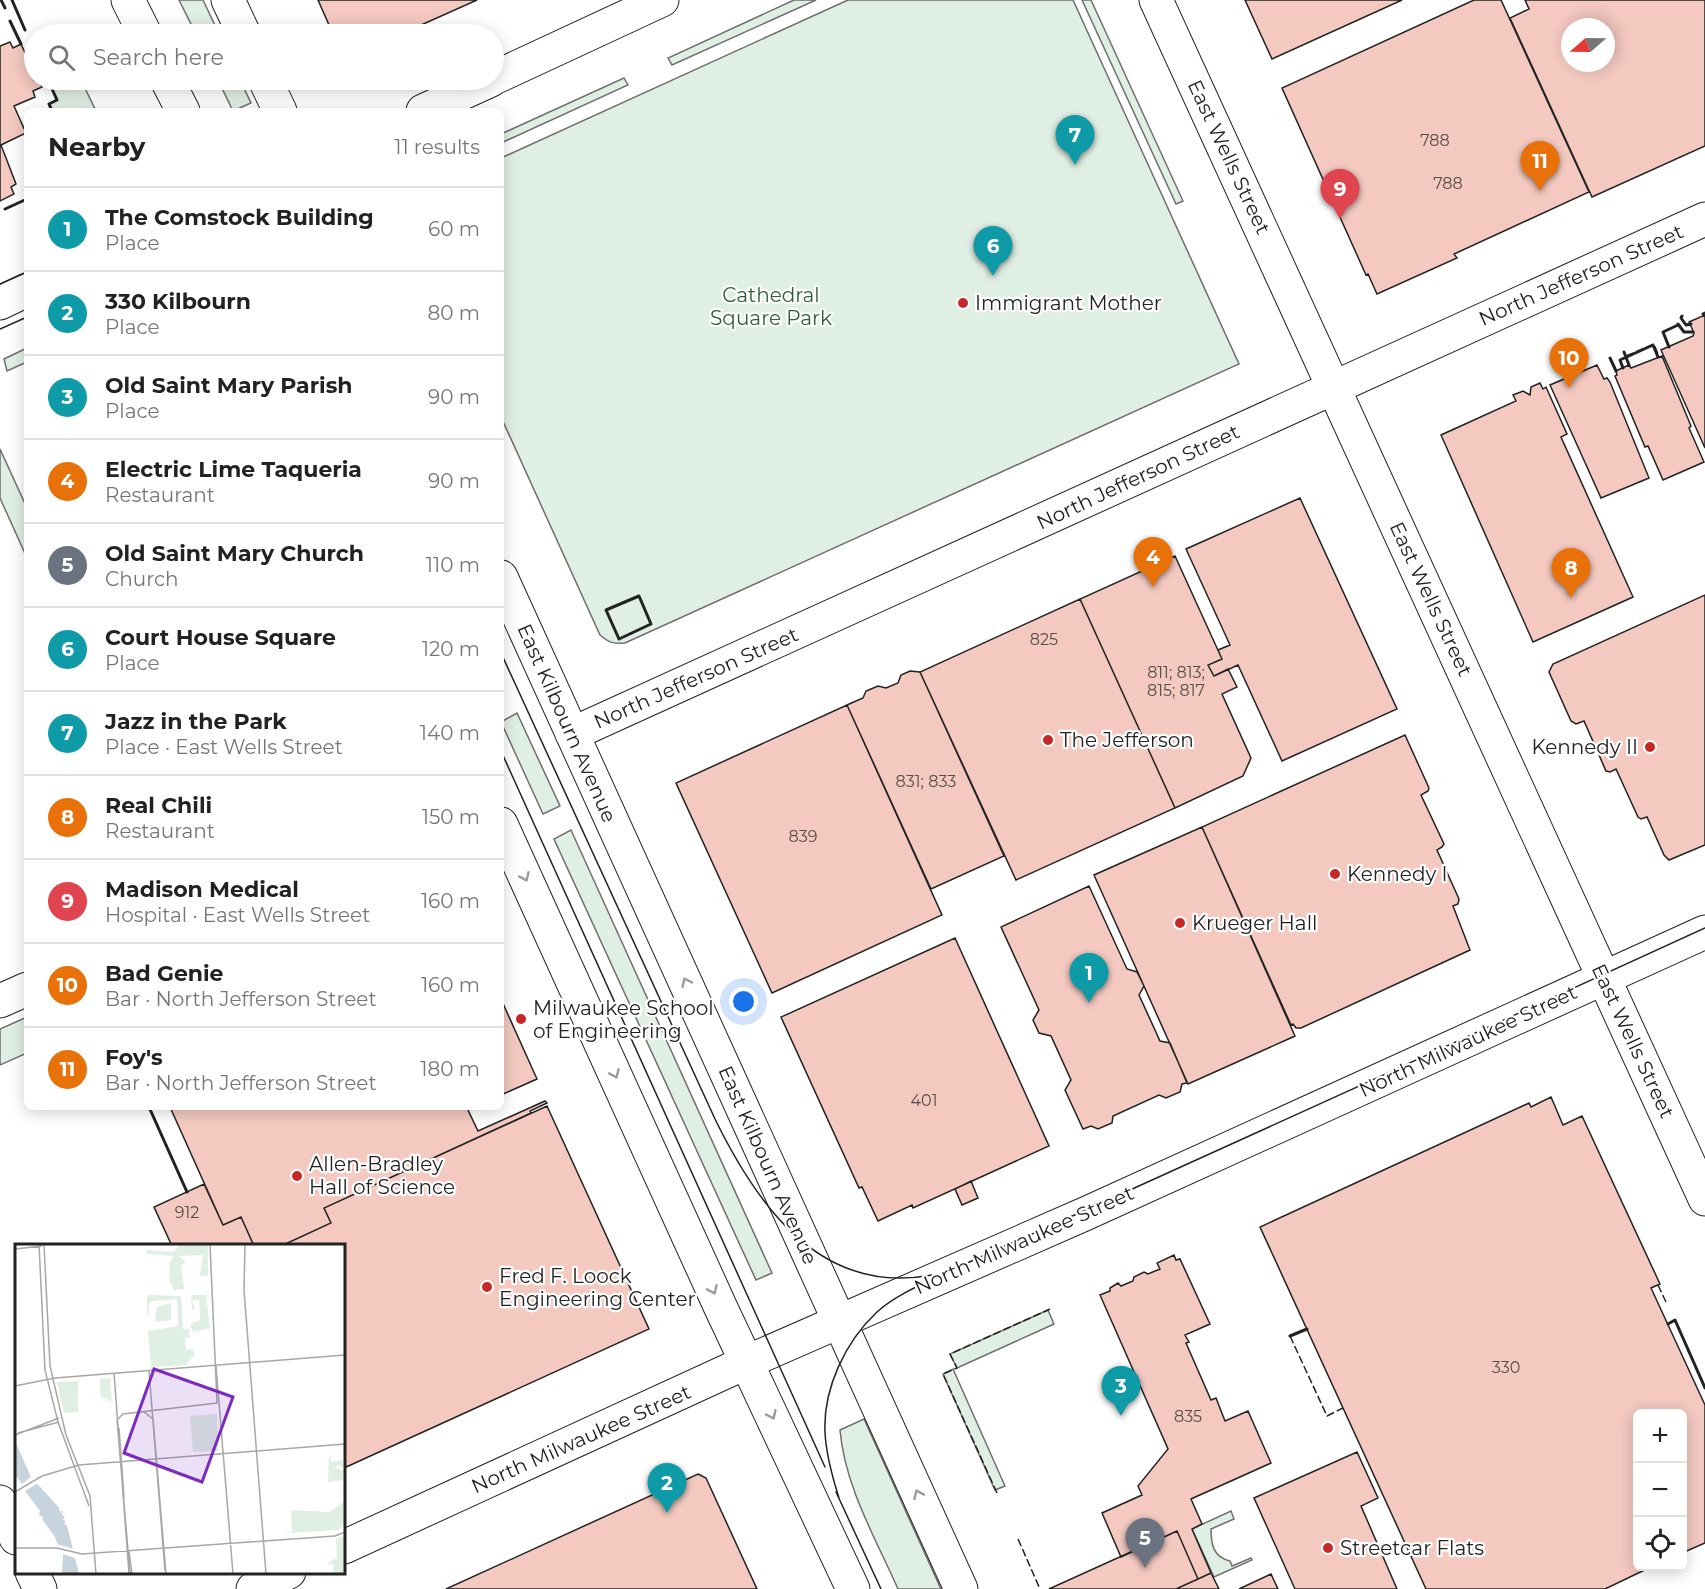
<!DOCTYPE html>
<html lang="en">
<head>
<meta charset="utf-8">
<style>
	:root { --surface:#fff; --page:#f2f2f2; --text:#222; --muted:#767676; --line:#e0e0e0; --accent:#0f766e }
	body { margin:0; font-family:Montserrat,sans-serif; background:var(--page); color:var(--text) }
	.controls { position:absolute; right:18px; bottom:18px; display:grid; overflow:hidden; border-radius:9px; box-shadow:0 3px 15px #0003 }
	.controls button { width:54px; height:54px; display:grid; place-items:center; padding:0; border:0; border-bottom:2px solid var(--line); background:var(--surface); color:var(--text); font:30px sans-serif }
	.compass { position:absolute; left:1561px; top:18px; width:54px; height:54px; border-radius:50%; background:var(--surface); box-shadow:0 3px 15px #0003; rotate:250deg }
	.you { position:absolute; left:744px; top:1002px; width:21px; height:21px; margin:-15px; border:4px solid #fff; border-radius:50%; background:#1a73e8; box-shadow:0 0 0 9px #1a73e833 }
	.badge { display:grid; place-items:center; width:39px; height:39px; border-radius:50%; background:var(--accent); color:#fff; font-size:20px; font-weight:700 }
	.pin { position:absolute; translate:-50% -50px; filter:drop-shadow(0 2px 3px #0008) }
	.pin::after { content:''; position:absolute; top:32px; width:21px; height:18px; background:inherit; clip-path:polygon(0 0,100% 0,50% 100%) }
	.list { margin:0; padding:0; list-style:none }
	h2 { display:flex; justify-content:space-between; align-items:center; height:78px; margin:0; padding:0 24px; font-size:26px }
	h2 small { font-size:20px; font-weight:400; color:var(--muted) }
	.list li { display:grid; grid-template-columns:39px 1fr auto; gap:18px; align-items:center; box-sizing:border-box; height:84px; padding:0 24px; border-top:2px solid var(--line) }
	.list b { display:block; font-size:22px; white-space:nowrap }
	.list p { margin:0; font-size:20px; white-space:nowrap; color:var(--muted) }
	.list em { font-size:20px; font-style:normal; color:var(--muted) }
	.icon { flex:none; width:33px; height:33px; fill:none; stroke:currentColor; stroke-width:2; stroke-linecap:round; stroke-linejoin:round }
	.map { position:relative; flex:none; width:1705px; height:1589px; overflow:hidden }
	.search { position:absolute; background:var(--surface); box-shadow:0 3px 15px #0003; left:24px; top:24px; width:480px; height:66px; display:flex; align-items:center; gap:15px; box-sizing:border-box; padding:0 21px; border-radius:33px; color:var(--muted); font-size:22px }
	.panel { position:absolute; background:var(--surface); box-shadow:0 3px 15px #0003; left:24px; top:108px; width:480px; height:1002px; border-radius:9px }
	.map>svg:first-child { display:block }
	.green { fill:#e0efe3; stroke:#6f6f6f; stroke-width:1.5 }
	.building { fill:#f3c9c0; stroke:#222; stroke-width:1.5; fill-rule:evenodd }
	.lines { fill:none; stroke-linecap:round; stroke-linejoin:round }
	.minor-casing { stroke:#222; stroke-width:35 }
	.major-casing { stroke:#222; stroke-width:35 }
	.minor { stroke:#fff; stroke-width:33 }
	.major { stroke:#fff; stroke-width:33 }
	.tram { stroke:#222; stroke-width:1.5 }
	.fence { stroke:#222; stroke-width:1.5; stroke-dasharray:8 3; stroke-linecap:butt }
	.wall { stroke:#222; stroke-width:3 }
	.oneway { stroke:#9c9c9c }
	.poi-dot { fill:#c62828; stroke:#fff; stroke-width:2 }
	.labels { text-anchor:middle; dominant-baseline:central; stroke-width:4.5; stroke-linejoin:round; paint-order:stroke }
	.number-label { font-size:16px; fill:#564c4a }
	.street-label { font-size:20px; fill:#222; stroke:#fff }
	.park-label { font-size:20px; fill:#2f5e38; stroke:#fff }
	.poi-label { font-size:20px; fill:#222; stroke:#fff; text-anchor:start }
	.inset-road { fill:none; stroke:#a7a7a7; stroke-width:1.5 }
	.view { fill:#7b2cbf; fill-opacity:0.15; stroke:#7b2cbf; stroke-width:3 }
	.inset-edge { fill:none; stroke:#222; stroke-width:3 }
</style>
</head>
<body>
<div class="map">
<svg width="1705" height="1589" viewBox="0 0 1705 1589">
	<rect width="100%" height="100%" fill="#fff"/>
	<path class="green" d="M179 0H203L219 34H196Z
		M794 0H816L672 65 668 58Z
		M848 0H1073L1239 364 625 643C614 644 609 643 600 635L501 417V158Z
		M1082 0H1091L1183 201 1176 204Z
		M624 78 628 85 501 143V134Z
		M48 80H81L96 111H52L49 104 57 100Z
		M218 80H240L251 103 233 111Z
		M27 348V362L7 371 4 359Z
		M0 449 27 508V558L0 498Z
		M517 713 560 806 543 814 501 722Z
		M571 830 772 1273 756 1280 554 839Z
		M27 1017V1053L0 1065V1029Z
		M1048 1310 1054 1324 957 1368 950 1354Z
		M953 1369 1005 1486 995 1490 943 1374Z
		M864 1419 941 1589H898C875 1537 845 1487 840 1430Z
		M1231 1511 1234 1519 1211 1529C1211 1544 1213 1557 1230 1561L1232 1566 1251 1558 1252 1560 1214 1577 1192 1529Z"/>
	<path class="building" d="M318 0H477L401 34H333Z
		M1245 0H1402L1272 59Z
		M1474 0H1501L1589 192 1454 254 1457 258 1377 294 1368 274 1366 275 1282 88Z
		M1525 0H1705V146L1592 197 1510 18 1529 9ZM1570 27H1606V63H1570Z
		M10 42 13 48 21 44 34 72V80H38L42 87 33 91 35 97 14 106 26 133 1 145 16 184 11 187 14 194 0 201V46Z
		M1705 315V448L1661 350 1693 336 1694 333 1689 322Z
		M1662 356 1691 426 1689 428 1704 462 1663 480 1648 446 1645 447 1615 376 1617 375 1616 371 1622 368 1629 365 1631 368Z
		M1597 365 1604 379 1607 378 1610 382 1649 478 1601 498 1550 385Z
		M1540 383 1543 389 1546 387 1567 434 1561 437 1633 597 1533 642 1441 435 1516 401 1513 395 1523 391 1530 395 1531 387Z
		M1300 498 1397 709 1282 761 1238 665 1214 676 1208 665 1222 659 1218 650 1230 645 1186 549Z
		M1175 556 1222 659 1208 665 1214 676 1228 669 1237 687 1222 694 1251 758 1243 776 1175 808 1080 599Z
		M1705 595V845L1669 860 1664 855 1647 817 1641 819 1638 817 1616 769 1610 772 1606 771 1584 721 1576 724 1571 721 1549 672 1553 664Z
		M1080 599 1175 808 1016 880 920 672Z
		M910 671 920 672 1004 856 931 889 847 705 863 698 866 691 871 689 878 686 886 688 898 683 901 675Z
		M847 705 942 915 772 993 676 783Z
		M1405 735 1429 788 1428 791 1421 795 1444 844 1442 847 1437 850 1459 899 1458 904 1453 906 1470 950 1301 1028H1296L1293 1024 1291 1025 1202 827Z
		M1202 827 1295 1036 1188 1084 1094 875Z
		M1089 886 1127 969 1137 972 1144 986 1139 995 1160 1041 1170 1043 1187 1083 1182 1084 1180 1092 1166 1098 1159 1095 1113 1116 1112 1123 1098 1129 1091 1126 1083 1129 1065 1090 1071 1080 1051 1036 1039 1033 1033 1020 1039 1010 1001 927Z
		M955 938 1049 1146 913 1208 912 1205 878 1221 862 1187 859 1188 781 1017Z
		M501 999 537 1079 501 1095Z
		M1551 1097 1563 1125 1582 1116 1660 1284 1651 1288 1705 1405V1543L1682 1553V1414H1638V1566H1653L1605 1589H1426L1260 1227 1529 1103 1531 1107Z
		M545 1101 547 1103 530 1111 531 1113 324 1208 331 1223 281 1246H254L241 1217 223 1225 170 1107H474L468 1110 478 1131Z
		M547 1106 649 1329 344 1468V1246H281L331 1223 324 1208Z
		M971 1181 978 1198 962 1205 955 1189Z
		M204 1184 223 1225 241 1217 254 1246H172L154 1207Z
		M1174 1255 1176 1260 1180 1259 1210 1324 1185 1335 1189 1342 1186 1343 1211 1400 1216 1398 1225 1421 1248 1411 1271 1463 1191 1499 1202 1524 1192 1529 1211 1573 1198 1579 1177 1531 1121 1557 1102 1513 1142 1495 1138 1486 1168 1449 1100 1295 1110 1291V1288L1118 1283 1121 1286 1133 1281 1134 1277 1144 1272 1148 1274 1160 1269 1157 1263Z
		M1357 1452 1378 1498 1361 1506 1397 1589H1295L1254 1498Z
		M698 1474 706 1478 757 1589H446Z
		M1177 1531 1198 1579 1176 1589H1049Z
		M1211 1573 1219 1589H1176L1198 1579Z
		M1271 1574 1278 1589H1239Z"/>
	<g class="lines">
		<defs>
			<path id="minor" d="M128 0 145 34
				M228 0 244 34
				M167 80 183 111
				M265 80 280 111
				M501 577 961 1589
				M572 734 1705 219
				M501 824 720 1306 853 1589
				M0 1001 27 989"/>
			<path id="major" d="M1156 0 1705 1199
				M494 78 662 0
				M423 111 491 80
				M0 303 27 290
				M0 1502 16 1538
				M344 1547 747 1362 1087 1213 1705 932
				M32 1572 40 1589
				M253 1589 289 1572"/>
		</defs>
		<use href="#minor" class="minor-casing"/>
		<use href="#major" class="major-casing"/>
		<use href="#minor" class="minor"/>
		<use href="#major" class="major"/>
		<path class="tram" d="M0 284 27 272
			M0 329 27 317
			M501 653 715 1119C758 1207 821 1296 932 1275
			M501 751 825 1467
			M836 1492 881 1589
			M839 1498C832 1476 826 1455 825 1432 823 1389 845 1342 877 1312 897 1294 925 1283 950 1271 1006 1245 1062 1221 1119 1195 1315 1107 1509 1017 1705 928"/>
		<path class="fence" d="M1626 356 1654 344 1659 357
			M1658 1285 1666 1302
			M1290 1336 1327 1416 1343 1408
			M997 1493 943 1374 957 1368 950 1354 1050 1309
			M1018 1539 1040 1589"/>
		<path class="wall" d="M1 0 5 8
			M12 0 25 30
			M10 21 21 44
			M48 80 57 100 49 104 52 111
			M5 209 27 199
			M1703 314 1705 313
			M1682 316 1681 318 1686 325 1691 324
			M1678 324 1684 332H1693
			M1669 347 1663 332 1678 325
			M1624 352 1629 365
			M1610 358 1616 371
			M1623 368 1620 360 1653 345 1658 357
			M639 596 651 624 619 639 606 610Z
			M149 1107 187 1192
			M1668 1324 1675 1320 1705 1388
			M1290 1336 1307 1329"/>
	</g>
	<defs><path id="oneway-chevron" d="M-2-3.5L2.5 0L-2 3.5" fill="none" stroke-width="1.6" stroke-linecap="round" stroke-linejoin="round" transform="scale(1.5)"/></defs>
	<g class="oneway">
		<use href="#oneway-chevron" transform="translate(525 877) rotate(66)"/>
		<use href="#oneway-chevron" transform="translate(686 982) rotate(-115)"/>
		<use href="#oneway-chevron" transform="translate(615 1074) rotate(66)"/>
		<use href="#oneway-chevron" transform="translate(713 1290) rotate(66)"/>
		<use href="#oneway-chevron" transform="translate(772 1415) rotate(65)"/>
		<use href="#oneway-chevron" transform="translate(918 1494) rotate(-114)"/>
	</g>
	<g class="poi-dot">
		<circle cx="963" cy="303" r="6"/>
		<circle cx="1048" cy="740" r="6"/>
		<circle cx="1650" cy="747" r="6"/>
		<circle cx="1335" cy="874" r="6"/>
		<circle cx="1180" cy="923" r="6"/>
		<circle cx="521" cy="1019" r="6"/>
		<circle cx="297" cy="1176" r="6"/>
		<circle cx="487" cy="1287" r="6"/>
		<circle cx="1328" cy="1548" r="6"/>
	</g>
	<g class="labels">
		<g class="number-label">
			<text x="1435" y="140">788</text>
			<text x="1448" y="183">788</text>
			<text x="1044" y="639">825</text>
			<text x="1176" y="672">811; 813;<tspan x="1176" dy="18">815; 817</tspan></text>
			<text x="926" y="781">831; 833</text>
			<text x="803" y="836">839</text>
			<text x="924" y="1100">401</text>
			<text x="187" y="1212">912</text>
			<text x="1506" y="1367">330</text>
			<text x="1188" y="1416">835</text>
		</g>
		<g class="street-label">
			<text transform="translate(1229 157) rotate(65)">East Wells Street</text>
			<text transform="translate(1581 275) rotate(-24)">North Jefferson Street</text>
			<text transform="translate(1138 477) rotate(-25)">North Jefferson Street</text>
			<text transform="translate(1431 599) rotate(65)">East Wells Street</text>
			<text transform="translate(696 678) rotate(-24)">North Jefferson Street</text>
			<text transform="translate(567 723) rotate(66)">East Kilbourn Avenue</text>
			<text transform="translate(1468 1041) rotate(-25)">North Milwaukee Street</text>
			<text transform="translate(1633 1041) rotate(65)">East Wells Street</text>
			<text transform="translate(768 1165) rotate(66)">East Kilbourn Avenue</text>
			<text transform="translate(1024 1240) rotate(-24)">North Milwaukee Street</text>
			<text transform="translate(581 1439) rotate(-24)">North Milwaukee Street</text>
		</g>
		<g class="park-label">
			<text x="771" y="295">Cathedral<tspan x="771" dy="23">Square Park</tspan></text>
		</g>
		<g class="poi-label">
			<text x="975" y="303">Immigrant Mother</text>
			<text x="1060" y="740">The Jefferson</text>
			<text x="1638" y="747" text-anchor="end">Kennedy II</text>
			<text x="1347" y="874">Kennedy I</text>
			<text x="1192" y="923">Krueger Hall</text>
			<text x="533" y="1008">Milwaukee School<tspan x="533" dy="23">of Engineering</tspan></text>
			<text x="309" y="1164">Allen-Bradley<tspan x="309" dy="23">Hall of Science</tspan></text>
			<text x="499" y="1276">Fred F. Loock<tspan x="499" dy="23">Engineering Center</tspan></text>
			<text x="1340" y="1548">Streetcar Flats</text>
		</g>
	</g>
	<g transform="translate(15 1244)">
		<rect width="330" height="330" fill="#fff"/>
		<path d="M165 0H193V32H185L188 11 164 12 171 18 166 22 169 45 159 46 154 35 155 17 159 12 132 10V6L159 8ZM132 51 166 52 168 85H174L175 94 170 93 171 106 178 105 180 111 171 120 177 121 136 123 133 87 163 82V70L162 55 139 57 135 58 132 75ZM176 51H191L195 84 178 88 175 80 185 76 184 56H177L180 65H177ZM156 59V76L140 78 142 63ZM95 134 97 158 87 152 97 161 86 153 85 146V135ZM63 137V168L49 169 42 138ZM202 170 203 207 178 208 175 172ZM314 210 316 218 328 216V224L324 221 319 224 328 226 329 236 313 238ZM330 257V280L324 286 268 289 277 287 276 266 315 268ZM330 292V330H317L319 321 312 319 322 314 321 295Z" fill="#e0efe3"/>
		<path d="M0 197 16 233 49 269 64 330H47L45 303 0 236Z" fill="#c7d3dd"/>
		<path d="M17 232 46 264V268L49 269 53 283 49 279 51 277 47 276 50 274 44 266 45 263 23 239 10 247 25 267 24 271 29 274 27 275 40 293 42 300 58 305 56 288 59 298 63 315 48 310 47 330 45 303 41 300 8 249H7L0 236 2 233 7 240Z" fill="#fff"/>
		<path class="inset-road" d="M24 0 30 126 43 178 74 262M29 0 35 122 51 191 75 252 81 330M230 0 229 46 251 330M0 5 27 2M201 122 218 330M134 127 150 327M99 129 114 330M0 142 40 134 330 111M129 168 138 175 151 330M104 184 109 253M3 189 44 178M0 191 44 174M0 248 27 232 64 221 330 200M0 304H42L67 310 320 292 330 288M114 307 117 330M115 330 102 176 108 170 202 159 195 0"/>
		<path class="view" d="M139 125 218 153 187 238 109 209Z"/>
		<rect width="330" height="330" class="inset-edge"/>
	</g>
</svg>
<div class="controls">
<button>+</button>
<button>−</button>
<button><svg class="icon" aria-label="locate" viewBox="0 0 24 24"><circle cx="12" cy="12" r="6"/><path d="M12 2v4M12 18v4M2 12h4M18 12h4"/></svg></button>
</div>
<svg class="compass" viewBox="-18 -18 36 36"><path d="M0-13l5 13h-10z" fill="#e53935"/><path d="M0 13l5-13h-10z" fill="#767676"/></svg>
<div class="you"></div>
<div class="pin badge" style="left:1089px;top:1003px;background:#0f9aa8">1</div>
<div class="pin badge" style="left:667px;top:1513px;background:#0f9aa8">2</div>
<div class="pin badge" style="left:1121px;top:1416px;background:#0f9aa8">3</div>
<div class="pin badge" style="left:1153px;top:587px;background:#e8710a">4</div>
<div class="pin badge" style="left:1145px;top:1568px;background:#6b7280">5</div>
<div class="pin badge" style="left:993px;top:276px;background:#0f9aa8">6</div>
<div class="pin badge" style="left:1075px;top:165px;background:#0f9aa8">7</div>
<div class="pin badge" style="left:1571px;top:598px;background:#e8710a">8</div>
<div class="pin badge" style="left:1340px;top:219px;background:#e0444e">9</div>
<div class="pin badge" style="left:1569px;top:388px;background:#e8710a">10</div>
<div class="pin badge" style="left:1540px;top:191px;background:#e8710a">11</div>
<div class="search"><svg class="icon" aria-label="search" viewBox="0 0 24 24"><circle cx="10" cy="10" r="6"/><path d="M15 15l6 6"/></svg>Search here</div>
<section class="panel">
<h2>Nearby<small>11 results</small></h2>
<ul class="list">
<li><span class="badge" style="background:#0f9aa8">1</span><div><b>The Comstock Building</b><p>Place</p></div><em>60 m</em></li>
<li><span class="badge" style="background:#0f9aa8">2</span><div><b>330 Kilbourn</b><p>Place</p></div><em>80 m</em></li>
<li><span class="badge" style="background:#0f9aa8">3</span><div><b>Old Saint Mary Parish</b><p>Place</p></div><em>90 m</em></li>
<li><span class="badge" style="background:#e8710a">4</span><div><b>Electric Lime Taqueria</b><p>Restaurant</p></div><em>90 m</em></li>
<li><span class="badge" style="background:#6b7280">5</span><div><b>Old Saint Mary Church</b><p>Church</p></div><em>110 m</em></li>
<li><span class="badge" style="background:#0f9aa8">6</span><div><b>Court House Square</b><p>Place</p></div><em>120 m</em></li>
<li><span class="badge" style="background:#0f9aa8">7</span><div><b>Jazz in the Park</b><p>Place · East Wells Street</p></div><em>140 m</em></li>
<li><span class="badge" style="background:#e8710a">8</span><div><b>Real Chili</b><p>Restaurant</p></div><em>150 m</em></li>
<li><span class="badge" style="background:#e0444e">9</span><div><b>Madison Medical</b><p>Hospital · East Wells Street</p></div><em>160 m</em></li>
<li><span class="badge" style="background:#e8710a">10</span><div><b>Bad Genie</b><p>Bar · North Jefferson Street</p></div><em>160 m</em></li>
<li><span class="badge" style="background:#e8710a">11</span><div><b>Foy's</b><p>Bar · North Jefferson Street</p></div><em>180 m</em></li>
</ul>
</section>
</div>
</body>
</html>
